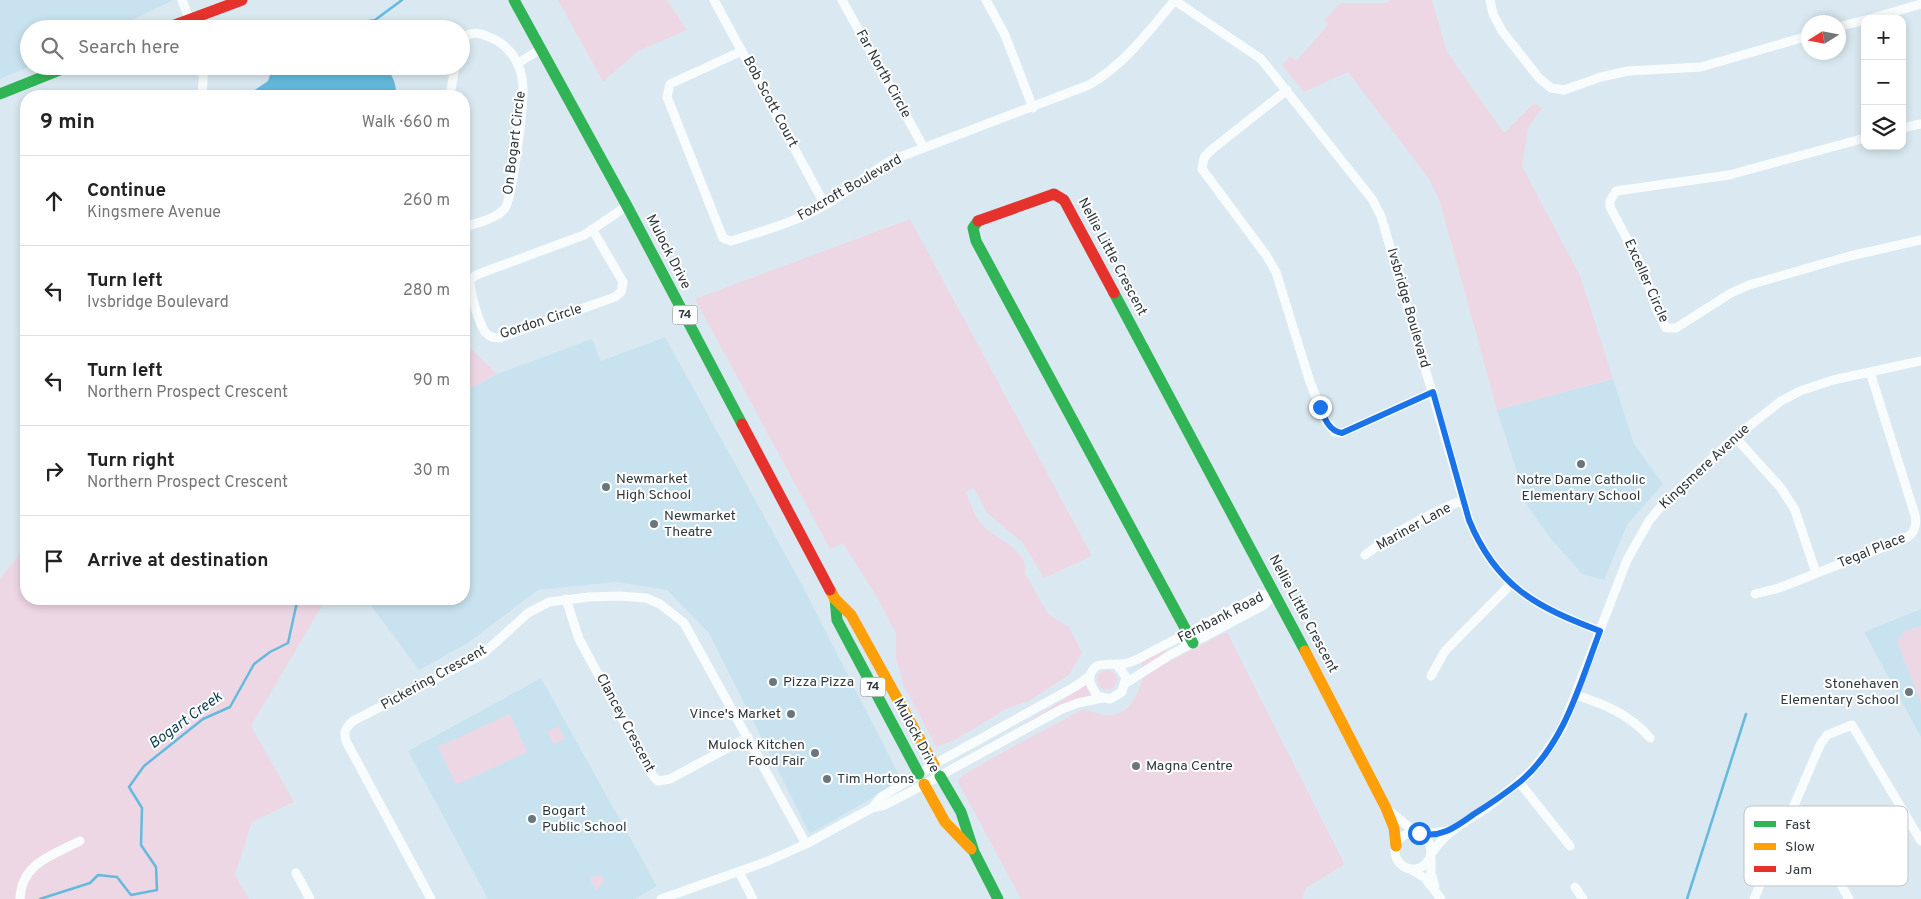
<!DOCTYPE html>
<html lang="en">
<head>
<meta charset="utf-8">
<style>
	:root { --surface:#fff; --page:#f2f2f2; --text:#222; --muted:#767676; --line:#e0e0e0 }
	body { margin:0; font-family:Overpass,sans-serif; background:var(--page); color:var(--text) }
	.controls { position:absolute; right:15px; top:15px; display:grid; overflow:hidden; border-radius:10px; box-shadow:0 2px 8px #0003 }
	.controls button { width:45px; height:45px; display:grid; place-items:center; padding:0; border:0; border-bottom:1px solid var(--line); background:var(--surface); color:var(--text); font:25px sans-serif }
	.compass { position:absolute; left:1801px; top:15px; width:45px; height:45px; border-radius:50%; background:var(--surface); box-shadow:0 2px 8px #0003; rotate:259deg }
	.stop { position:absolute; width:15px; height:15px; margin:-11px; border:4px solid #1a73e8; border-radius:50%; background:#fff }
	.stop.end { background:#1a73e8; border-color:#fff; box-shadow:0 1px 5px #0008 }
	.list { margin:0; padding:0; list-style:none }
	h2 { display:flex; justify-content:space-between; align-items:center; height:65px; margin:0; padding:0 20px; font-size:21px }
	h2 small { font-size:16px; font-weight:400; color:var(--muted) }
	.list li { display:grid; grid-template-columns:32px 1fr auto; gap:15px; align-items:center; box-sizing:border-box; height:90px; padding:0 20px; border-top:1px solid var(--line) }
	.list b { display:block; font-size:19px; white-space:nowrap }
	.list p { margin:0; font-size:16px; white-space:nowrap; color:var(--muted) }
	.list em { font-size:16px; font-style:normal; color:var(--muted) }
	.icon { flex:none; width:28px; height:28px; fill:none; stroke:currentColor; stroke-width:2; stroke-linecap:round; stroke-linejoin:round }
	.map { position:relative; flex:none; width:1921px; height:899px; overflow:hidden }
	.search { position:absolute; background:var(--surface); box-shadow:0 2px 8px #0003; left:20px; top:20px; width:450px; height:55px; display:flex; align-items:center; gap:12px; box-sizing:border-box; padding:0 18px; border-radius:28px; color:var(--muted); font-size:19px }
	.panel { position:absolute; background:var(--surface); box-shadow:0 2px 8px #0003; left:20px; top:90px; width:450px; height:515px; border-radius:20px }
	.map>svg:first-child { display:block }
	.built { fill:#c8e3ef }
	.green { fill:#eed7e5 }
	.water { fill:#64badd }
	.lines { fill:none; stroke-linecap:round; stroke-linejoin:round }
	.stream { stroke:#64badd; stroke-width:2.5 }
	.street { stroke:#f9fcfd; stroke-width:9 }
	.fast { stroke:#30b455; stroke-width:11 }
	.slow { stroke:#ff9f0a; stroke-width:11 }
	.jam { stroke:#e5322d; stroke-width:11 }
	.route { stroke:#1a73e8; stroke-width:6 }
	.poi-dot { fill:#6a767d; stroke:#fff; stroke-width:2 }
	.labels { text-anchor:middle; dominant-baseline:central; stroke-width:4; stroke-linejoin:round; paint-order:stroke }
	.shield { fill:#fff; stroke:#6d7478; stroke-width:1 }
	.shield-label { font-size:12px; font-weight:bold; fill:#2e383e }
	.street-label { font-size:14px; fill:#2e383e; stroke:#fff }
	.poi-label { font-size:14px; fill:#2e383e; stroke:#fff; text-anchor:start }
	.water-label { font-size:15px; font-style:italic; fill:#0e3e52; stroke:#fff }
	.key { fill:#fff; stroke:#c0c3c5; stroke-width:1 }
	.key-label { font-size:14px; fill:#2e383e }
</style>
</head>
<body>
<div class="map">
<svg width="1921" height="899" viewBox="0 0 1921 899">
	<rect width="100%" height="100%" fill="#dae9f1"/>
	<path class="built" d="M0 0H172V1L113 29H29V66H31L0 79Z
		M665 337 802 585 902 781 810 834 709 633 667 590 616 582 538 590 468 643 419 670 366 599H464V392L497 374 592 339 601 361Z
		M1613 379 1634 444 1663 484 1627 525 1604 580 1582 574 1551 539 1528 507 1497 410Z
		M1921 609V737L1864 632Z
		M541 678 657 886 635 899H488L408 751Z"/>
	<path class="green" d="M558 0H667L687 30 638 51 603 82Z
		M1389 0H1432L1447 52 1504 133 1534 103 1542 108 1528 128 1522 166 1581 278 1613 379 1497 410 1440 202 1429 179 1348 72 1304 92 1282 65 1290 56 1296 61 1329 24 1324 20 1341 3H1388Z
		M910 219 1092 556 1044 578 1023 543 987 513 974 488 966 492C970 501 974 515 981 523 993 540 1029 547 1025 573L1048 614 1069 627 1082 653 1069 675 1029 701 1008 708 955 740 936 747 904 686 896 659V634L878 599 843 543 830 549 695 299Z
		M464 342 497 374 464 392Z
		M26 546V599H326L251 726 294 802 252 822 235 875 249 899H0V579Z
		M1921 626V703L1897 642 1905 631Z
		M1227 632 1344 863 1342 866 1306 888 1302 899H1021L958 782 959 778C998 753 1040 733 1081 710 1089 709 1096 714 1104 715 1130 718 1138 694 1144 674Z
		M1169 648 1159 658 1143 667 1141 662Z
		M1097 680a10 10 0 1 1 20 0a10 10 0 1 1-20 0Z
		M1086 685 1091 696 1018 728Z
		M510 714 527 752 456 785 438 747Z
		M558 726 565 739 554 744 547 732Z
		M601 875 604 882 596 890 589 878Z"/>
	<path class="water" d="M273 66H385C392 74 397 85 396 96H246L268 81Z"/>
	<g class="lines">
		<path class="stream" d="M347 29 354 24 375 20 402 0
			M40 899 90 883 98 875 117 877 131 895 157 890 156 867 141 845 142 808 129 787 144 766 203 719 230 707 254 664 270 652 288 643 297 602 301 599
			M1687 899 1746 714"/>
		<path class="street" d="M182 0 193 29
			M714 0 825 205
			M842 0 924 148
			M986 0 1005 35 1033 108
			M1174 0 1261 59 1372 199 1381 216 1469 520C1496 586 1536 607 1600 631
			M1490 0 1493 14 1502 31 1539 78 1551 88 1564 90 1601 77 1628 71 1701 67 1808 36
			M1869 19 1921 4
			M1838 27 1865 20
			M461 40C470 31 478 32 489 37 501 41 513 52 518 65 522 73 523 83 523 91 523 109 513 196 505 208 497 219 476 223 464 227
			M742 51 670 84 667 97 723 238 731 241C763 231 796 222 825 205 848 192 868 173 892 160L1089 85C1126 63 1148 32 1175 0
			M518 63 541 49
			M1287 90 1210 151 1204 158 1202 169 1266 255 1276 272 1310 382 1325 420 1335 432 1342 433 1433 392
			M202 96 204 66
			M450 96 455 66
			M1902 128 1921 124
			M1865 138 1729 175 1616 191 1610 201V207L1643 269 1656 308 1666 328H1676L1731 293 1749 285 1850 256 1921 240
			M592 229 623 282 621 292 615 297 499 338C494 338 489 337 485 332 478 321 470 292 470 280L476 275 584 235 627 206
			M1735 437 1781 488 1795 510 1816 573
			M1365 555C1395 532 1428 514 1463 500
			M1755 594 1779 588 1904 539C1915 534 1917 526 1915 515L1870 372
			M566 599 579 639 653 776 658 781 670 779 748 737
			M1116 664 1126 677 1122 692 1110 699 1097 696 1089 681C1092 660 1104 665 1119 664 1126 664 1132 662 1138 659L1260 595 1275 593
			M1431 676 1445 651 1511 584
			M1126 683 1170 655 1264 605 1275 593
			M1576 695C1604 704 1631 715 1650 738
			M1519 782 1570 846
			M872 808 881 797 942 760 1076 686 1090 676
			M1388 810 1415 832
			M1786 822 1815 838 1849 899
			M1395 851a18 18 0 1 1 36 0a18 18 0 1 1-36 0Z
			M1421 834 1449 831
			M1432 853C1448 827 1474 819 1497 800 1507 790 1519 783 1529 773 1543 759 1553 742 1563 726L1627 560 1649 521 1662 505 1735 437 1781 401 1800 391 1833 380 1921 361
			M1431 858V873L1435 887
			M1410 869 1425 878 1441 899
			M739 872 753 899
			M296 873 310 899
			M1575 887 1583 899
			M20 899C21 863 53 855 80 841
			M431 899 346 741C343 731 346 728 353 721L483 654 528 613 549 602 589 597 620 596 646 598 660 604 684 623 806 844
			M661 899 768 861 806 844 872 808 885 805 910 792 1062 709 1078 703 1102 698
			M1754 899 1820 745 1827 735 1852 725 1921 841"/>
		<path class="fast" d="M514 0 627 206 742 424
			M0 94 70 66
			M978 221 973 228 976 241 1193 643
			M1114 293 1305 651
			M835 599 837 620 919 774
			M940 776 961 812 974 852 998 899"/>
		<path class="slow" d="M830 590 835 599 851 615 934 765
			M1305 651 1386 808 1394 828 1396 846
			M924 784 945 822 971 849"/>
		<path class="jam" d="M164 29 242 0
			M978 221 1054 194 1064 200 1114 293
			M742 424 830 590"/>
	</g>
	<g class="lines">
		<path class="route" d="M1320 407C1325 419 1329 431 1342 433L1433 392 1469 520C1496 586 1536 607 1600 631 1580 683 1565 743 1521 781 1506 793 1490 804 1474 814 1457 826 1441 839 1419 833"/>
	</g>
	<g class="poi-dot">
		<circle cx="1581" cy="464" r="5"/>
		<circle cx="606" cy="487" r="5"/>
		<circle cx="654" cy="524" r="5"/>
		<circle cx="773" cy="682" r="5"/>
		<circle cx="1909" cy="692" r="5"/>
		<circle cx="791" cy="714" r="5"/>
		<circle cx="815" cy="753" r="5"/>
		<circle cx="1136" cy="766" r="5"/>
		<circle cx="827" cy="779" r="5"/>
		<circle cx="532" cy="819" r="5"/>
	</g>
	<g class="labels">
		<g class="shield">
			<rect x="672.5" y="305.5" width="25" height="19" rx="4"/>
			<rect x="860.5" y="677.5" width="25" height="19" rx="4"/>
		</g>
		<g class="shield-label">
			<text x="685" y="315">74</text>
			<text x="873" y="687">74</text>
		</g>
		<g class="street-label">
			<text transform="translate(883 74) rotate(61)">Far North Circle</text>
			<text transform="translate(770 102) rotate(62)">Bob Scott Court</text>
			<text transform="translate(515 143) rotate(-83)">On Bogart Circle</text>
			<text transform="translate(850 188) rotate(-30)">Foxcroft Boulevard</text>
			<text transform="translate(668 252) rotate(63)">Mulock Drive</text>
			<text transform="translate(1112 257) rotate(62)">Nellie Little Crescent</text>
			<text transform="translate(1646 281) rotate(66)">Exceller Circle</text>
			<text transform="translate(1408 308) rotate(74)">Ivsbridge Boulevard</text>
			<text transform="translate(541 322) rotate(-18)">Gordon Circle</text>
			<text transform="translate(1705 467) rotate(-43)">Kingsmere Avenue</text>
			<text transform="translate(1414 527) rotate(-29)">Mariner Lane</text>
			<text transform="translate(1872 551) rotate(-22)">Tegal Place</text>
			<text transform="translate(1303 614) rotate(62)">Nellie Little Crescent</text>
			<text transform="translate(1221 618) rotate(-27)">Fernbank Road</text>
			<text transform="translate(434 678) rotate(-29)">Pickering Crescent</text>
			<text transform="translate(625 723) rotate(62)">Clancey Crescent</text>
			<text transform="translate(916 736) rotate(62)">Mulock Drive</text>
		</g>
		<g class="poi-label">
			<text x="616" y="479">Newmarket<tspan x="616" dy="16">High School</tspan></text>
			<text x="1581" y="480" text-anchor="middle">Notre Dame Catholic<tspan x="1581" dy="16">Elementary School</tspan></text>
			<text x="664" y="516">Newmarket<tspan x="664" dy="16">Theatre</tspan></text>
			<text x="783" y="682">Pizza Pizza</text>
			<text x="1899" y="684" text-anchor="end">Stonehaven<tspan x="1899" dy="16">Elementary School</tspan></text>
			<text x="781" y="714" text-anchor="end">Vince's Market</text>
			<text x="805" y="745" text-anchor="end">Mulock Kitchen<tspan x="805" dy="16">Food Fair</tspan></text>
			<text x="1146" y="766">Magna Centre</text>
			<text x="837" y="779">Tim Hortons</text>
			<text x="542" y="811">Bogart<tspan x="542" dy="16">Public School</tspan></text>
		</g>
		<g class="water-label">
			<text transform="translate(186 721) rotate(-36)">Bogart Creek</text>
		</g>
	</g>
	<rect x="1744" y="806" width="164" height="80" rx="8" class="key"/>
	<rect x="1754" y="821" width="22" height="6" fill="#30b455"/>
	<rect x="1754" y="843" width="22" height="7" fill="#ff9f0a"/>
	<rect x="1754" y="866" width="22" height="6" fill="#e5322d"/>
	<g class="key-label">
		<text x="1785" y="829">Fast</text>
		<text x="1785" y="851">Slow</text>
		<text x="1785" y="874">Jam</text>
	</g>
</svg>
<div class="controls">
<button>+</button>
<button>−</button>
<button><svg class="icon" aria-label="layers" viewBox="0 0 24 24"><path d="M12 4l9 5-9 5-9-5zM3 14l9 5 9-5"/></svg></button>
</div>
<svg class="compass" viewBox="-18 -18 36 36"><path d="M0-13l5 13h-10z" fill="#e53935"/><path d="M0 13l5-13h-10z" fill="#767676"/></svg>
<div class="stop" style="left:1419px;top:833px"></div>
<div class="stop end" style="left:1320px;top:407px"></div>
<div class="search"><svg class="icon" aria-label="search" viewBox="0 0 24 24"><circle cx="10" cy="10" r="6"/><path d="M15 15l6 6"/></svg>Search here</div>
<section class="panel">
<h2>9 min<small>Walk · 660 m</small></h2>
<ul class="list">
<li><svg class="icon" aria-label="ahead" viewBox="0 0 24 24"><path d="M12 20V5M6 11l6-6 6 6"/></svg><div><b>Continue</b><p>Kingsmere Avenue</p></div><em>260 m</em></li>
<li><svg class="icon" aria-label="left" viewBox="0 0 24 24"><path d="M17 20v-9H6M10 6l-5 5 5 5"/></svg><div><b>Turn left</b><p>Ivsbridge Boulevard</p></div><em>280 m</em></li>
<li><svg class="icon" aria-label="left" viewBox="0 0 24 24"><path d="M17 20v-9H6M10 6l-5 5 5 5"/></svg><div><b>Turn left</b><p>Northern Prospect Crescent</p></div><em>90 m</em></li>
<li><svg class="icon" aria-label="right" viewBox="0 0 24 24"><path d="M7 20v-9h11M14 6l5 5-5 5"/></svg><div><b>Turn right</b><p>Northern Prospect Crescent</p></div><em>30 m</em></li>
<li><svg class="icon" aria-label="arrive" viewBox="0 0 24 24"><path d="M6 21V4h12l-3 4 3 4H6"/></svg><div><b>Arrive at destination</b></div></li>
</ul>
</section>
</div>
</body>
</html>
